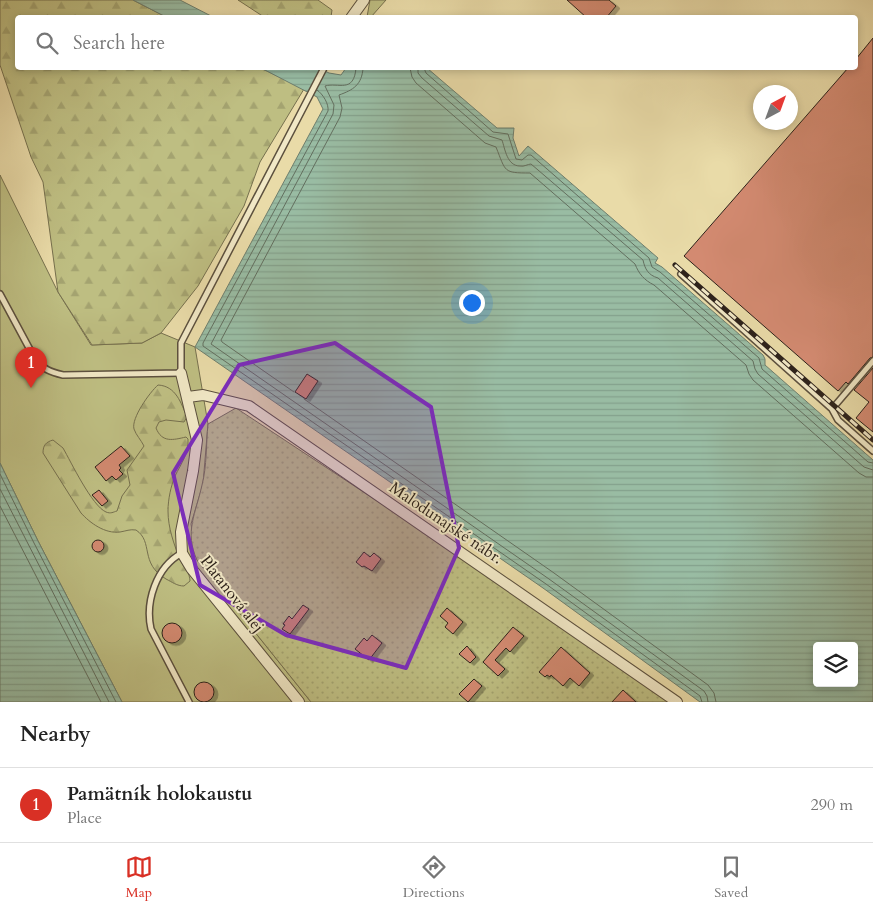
<!DOCTYPE html>
<html lang="en">
<head>
<meta charset="utf-8">
<style>
	:root { --surface:#fff; --page:#f2f2f2; --text:#222; --muted:#767676; --line:#e0e0e0; --accent:#d93025 }
	body { margin:0; font-family:Cardo,serif; background:var(--page); color:var(--text) }
	.controls { position:absolute; right:15px; bottom:15px; display:grid; overflow:hidden; border-radius:5px; box-shadow:0 2px 8px #0003 }
	.controls button { width:45px; height:45px; display:grid; place-items:center; padding:0; border:0; border-bottom:1px solid var(--line); background:var(--surface); color:var(--text); font:25px sans-serif }
	.compass { position:absolute; left:753px; top:85px; width:45px; height:45px; border-radius:50%; background:var(--surface); box-shadow:0 2px 8px #0003; rotate:41deg }
	.you { position:absolute; left:471px; top:302px; width:18px; height:18px; margin:-12px; border:4px solid #fff; border-radius:50%; background:#1a73e8; box-shadow:0 0 0 8px #1a73e833 }
	.badge { display:grid; place-items:center; width:32px; height:32px; border-radius:50%; background:var(--accent); color:#fff; font-size:16px; font-weight:700 }
	.pin { position:absolute; translate:-50% -41px; filter:drop-shadow(0 1px 2px #0008) }
	.pin::after { content:''; position:absolute; top:26px; width:18px; height:15px; background:inherit; clip-path:polygon(0 0,100% 0,50% 100%) }
	.list { margin:0; padding:0; list-style:none }
	h2 { display:flex; justify-content:space-between; align-items:center; height:65px; margin:0; padding:0 20px; font-size:21px }
	h2 small { font-size:16px; font-weight:400; color:var(--muted) }
	.list li { display:grid; grid-template-columns:32px 1fr auto; gap:15px; align-items:center; box-sizing:border-box; height:75px; padding:0 20px; border-top:1px solid var(--line) }
	.list b { display:block; font-size:19px; white-space:nowrap }
	.list p { margin:0; font-size:16px; white-space:nowrap; color:var(--muted) }
	.list em { font-size:16px; font-style:normal; color:var(--muted) }
	.icon { flex:none; width:28px; height:28px; fill:none; stroke:currentColor; stroke-width:2; stroke-linecap:round; stroke-linejoin:round }
	.map { position:relative; flex:none; width:873px; height:702px; overflow:hidden }
	.search { position:absolute; background:var(--surface); box-shadow:0 2px 8px #0003; left:15px; right:15px; top:15px; height:55px; display:flex; align-items:center; gap:12px; box-sizing:border-box; padding:0 18px; border-radius:5px; color:var(--muted); font-size:19px }
	.sheet { height:140px; background:var(--surface) }
	nav { display:flex; justify-content:space-around; align-items:center; box-sizing:border-box; height:70px; border-top:1px solid var(--line); background:var(--surface); font-size:14px; color:var(--muted) }
	nav a { display:grid; justify-items:center; gap:2px }
	nav .on { color:var(--accent) }
	.map>svg:first-child { display:block }
	.green { fill:#bebe82; stroke:#76704e }
	.forest { fill:url(#forest-firs); stroke:#76704e }
	.garden { fill:url(#garden-dots); stroke:#76704e }
	.water { fill:url(#water-rules); stroke:#6e7e6d; fill-rule:evenodd }
	.lines { fill:none; stroke-linecap:round; stroke-linejoin:round }
	.shore { stroke:#636f5f; stroke-width:1 }
	.building { fill:#d38a71; stroke:#2d221b; filter:url(#shadow) }
	.lane-casing { stroke:#5c503e; stroke-width:8 }
	.street-casing { stroke:#5c503e; stroke-width:12 }
	.lane { stroke:#f1e8c6; stroke-width:5 }
	.street { stroke:#f1e8c6; stroke-width:10 }
	.rail-casing { stroke:#2d221b; stroke-width:5 }
	.rail { stroke:#f1e8c6; stroke-width:3; stroke-dasharray:9; stroke-linecap:butt }
	.marked { fill:#7b2cbf; fill-opacity:0.2; stroke:#7b2cbf; stroke-width:4; stroke-linejoin:round }
	.labels { text-anchor:middle; dominant-baseline:central; stroke-width:4; stroke-linejoin:round; paint-order:stroke }
	.street-label { font-size:16px; fill:#2d221b; stroke:#f1e8c6 }
</style>
</head>
<body>
<div class="map">
<svg width="873" height="702" viewBox="0 0 873 702">
	<defs>
		<pattern id="forest-firs" width="22" height="20" patternUnits="userSpaceOnUse" patternTransform="scale(1.25)"><rect width="22" height="20" fill="#bebe82"/><path d="M5 1l3.5 6h-7zM16 11l3.5 6h-7z" fill="#a4a370"/></pattern>
		<pattern id="garden-dots" width="8" height="8" patternUnits="userSpaceOnUse" patternTransform="scale(1.25)"><rect width="8" height="8" fill="#bebe82"/><path d="M2 2h.1M6 6h.1" fill="none" stroke="#a4a370" stroke-width="1.8" stroke-linecap="round"/></pattern>
		<pattern id="water-rules" width="6" height="5" patternUnits="userSpaceOnUse" patternTransform="scale(1.25)"><rect width="6" height="5" fill="#99bca3"/><path d="M0 2.5h6" fill="none" stroke="#84a18c"/></pattern>
		<filter id="shadow"><feDropShadow dx="4" dy="2.5" stdDeviation="0" flood-color="#0004"/></filter>
	</defs>
	<rect width="100%" height="100%" fill="#e9dba8"/>
	<filter id="stains"><feTurbulence type="fractalNoise" baseFrequency=".004" numOctaves="4"/><feColorMatrix values="0 0 0 0 .2 0 0 0 0 .09 0 0 0 0 .02 0 0 0 .5 -.17"/></filter>
	<radialGradient id="worn" r=".72"><stop offset=".6" stop-color="#630" stop-opacity="0"/><stop offset="1" stop-color="#630" stop-opacity=".3"/></radialGradient>
	<path class="green" d="M370 0H386L371 17H367Z
		M0 175 58 292 91 345 142 343 161 333 195 347 208 424 203 484 191 524 197 560 311 702H122L38 541 0 463Z"/>
	<path class="forest" d="M0 0H133L166 17 18 18V68H261L304 89 260 162 244 206 198 286 161 333 142 343 92 345 58 292 43 182 31 157 0 65Z
		M238 0H318L332 10 331 17H264Z
		M158 385C176 386 181 403 187 417L184 422 166 420 159 422 156 428C162 443 173 440 186 437L188 439C189 453 181 464 175 476 171 486 168 499 168 511 168 528 174 544 180 560 184 568 190 573 190 581L184 586C177 586 172 582 166 579 139 563 154 542 136 530 130 529 126 531 120 532 105 534 90 523 81 513L43 453C43 445 46 442 53 440L63 448C71 462 92 506 106 512 111 514 113 512 117 511L122 496 130 485 127 470 144 446C141 440 136 435 134 429 131 418 150 392 158 385Z"/>
	<path class="garden" d="M236 408 409 522 670 702H311L197 560C184 532 196 513 202 485 207 466 206 444 208 424Z"/>
	<path class="water" d="M133 0H180L213 17H166Z
		M261 68H319L329 73 341 75 346 68H427L497 128H514L513 138 519 156 528 146 658 258 655 263 662 267 763 355 765 359V365L873 460V702H700L543 588 195 347 323 109 317 97ZM817 646H854V683H817Z
		M0 463 38 541 122 702H0Z"/>
	<g class="lines">
		<path class="shore" d="M356 68C354 94 338 82 325 86L334 105 333 114 211 344 549 579 704 691 707 696 708 702
			M410 68 412 77 416 83 485 143 496 147C506 172 503 173 530 173L635 264C639 274 644 280 654 285L746 365 749 374 753 380 859 473 866 477H873
			M418 68V73L422 78 489 136 502 140C505 149 507 166 520 166 524 167 528 164 531 164L643 260C645 269 648 275 658 278L753 361 755 369 758 374 864 467 873 470
			M424 68 426 73 493 132 508 134 516 159 522 160 528 155H531L649 258 652 267 660 272 759 358 762 369 868 462 873 463
			M317 90C323 94 329 104 328 111L203 343V346L546 584 700 696 702 702
			M294 392 222 342 221 340 340 117 342 108 339 95C353 90 362 85 363 68
			M304 399 554 573 708 685 714 693 716 702
			M0 474 34 543 116 702
			M0 489 109 702
			M0 506 101 702"/>
	</g>
	<path class="building" d="M567 0H609L616 6 606 18H587Z
		M873 38V357L870 358 848 384 846 382 838 391 684 256 848 68H856V59Z
		M873 368V432L856 418 869 402 854 390Z
		M307 374 318 381 306 399 295 392Z
		M121 446 130 456 119 465 121 468 119 470 123 474 116 480 112 476 106 481 95 467Z
		M99 490 108 501 102 506 92 495Z
		M92 546a6 6 0 1 1 12 0a6 6 0 1 1-12 0Z
		M364 552 370 557 374 553 381 559 372 571 364 566 362 567 356 562Z
		M303 605 309 609 290 634 282 629 285 625 283 624 289 616 292 619Z
		M447 608 463 622 453 634 445 627 448 623 440 616Z
		M162 633a10 10 0 1 1 20 0a10 10 0 1 1-20 0Z
		M513 627 524 636 510 652 506 648 495 660 505 669 498 676 483 662Z
		M372 635 382 643 369 660 355 649 364 638 367 641Z
		M467 646 476 657 470 663 459 654Z
		M561 647 590 673 579 686 570 678 563 686 551 675 550 677 547 675 545 677 539 672Z
		M474 679 482 686 468 702 459 694Z
		M194 692a10 10 0 1 1 20 0a10 10 0 1 1-20 0Z
		M623 690 636 702H612Z"/>
	<g class="lines">
		<defs>
			<path id="lane" d="M681 274 832 409 838 420 873 451
				M0 294 35 359C43 369 50 372 63 375L181 373V343L324 68
				M832 409 873 361
				M182 553C156 567 145 602 151 629L189 702"/>
			<path id="street" d="M351 18 364 0
				M181 373 197 440 193 471 181 532 182 553 191 568 299 702
				M188 397 203 395 249 406 677 702"/>
		</defs>
		<use href="#lane" class="lane-casing"/>
		<use href="#street" class="street-casing"/>
		<use href="#lane" class="lane"/>
		<use href="#street" class="street"/>
		<defs>
			<path id="rail" d="M675 265 873 440"/>
		</defs>
		<use href="#rail" class="rail-casing"/>
		<use href="#rail" class="rail"/>
	</g>
	<path class="marked" d="M335 343 431 407 459 548 406 668 286 635 200 585 173 473 239 365Z"/>
	<g class="labels">
		<g class="street-label">
			<text transform="translate(446 523) rotate(34)">Malodunajské nábr.</text>
			<text transform="translate(232 594) rotate(52)">Platanová alej</text>
		</g>
	</g>
	<rect width="100%" height="100%" filter="url(#stains)"/>
	<rect width="100%" height="100%" fill="url(#worn)"/>
</svg>
<div class="controls">
<button><svg class="icon" aria-label="layers" viewBox="0 0 24 24"><path d="M12 4l9 5-9 5-9-5zM3 14l9 5 9-5"/></svg></button>
</div>
<svg class="compass" viewBox="-18 -18 36 36"><path d="M0-13l5 13h-10z" fill="#e53935"/><path d="M0 13l5-13h-10z" fill="#767676"/></svg>
<div class="you"></div>
<div class="pin badge" style="left:31px;top:388px">1</div>
<div class="search"><svg class="icon" aria-label="search" viewBox="0 0 24 24"><circle cx="10" cy="10" r="6"/><path d="M15 15l6 6"/></svg>Search here</div>
</div>
<section class="sheet">
<h2>Nearby<small></small></h2>
<ul class="list">
<li><span class="badge">1</span><div><b>Pamätník holokaustu</b><p>Place</p></div><em>290 m</em></li>
</ul>
</section>
<nav>
<a class="on"><svg class="icon" aria-label="map" viewBox="0 0 24 24"><path d="M3 6l6-2 6 2 6-2v14l-6 2-6-2-6 2zM9 4v14M15 6v14"/></svg>Map</a>
<a><svg class="icon" aria-label="directions" viewBox="0 0 24 24"><path d="M12 3l9 9-9 9-9-9zM9 14v-3h6M13 9l2 2-2 2"/></svg>Directions</a>
<a><svg class="icon" aria-label="saved" viewBox="0 0 24 24"><path d="M7 4h10v16l-5-4-5 4z"/></svg>Saved</a>
</nav>
</body>
</html>
